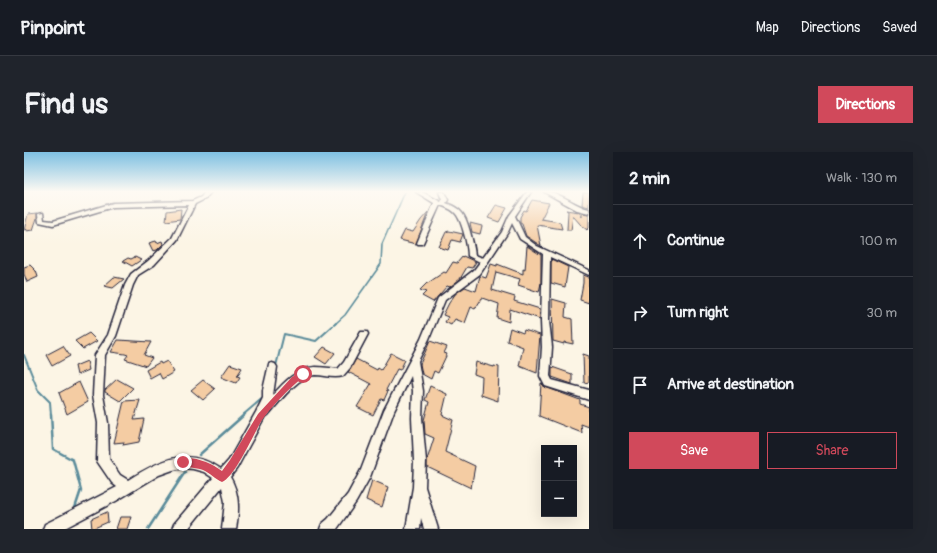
<!DOCTYPE html>
<html lang="en">
<head>
<meta charset="utf-8">
<style>
	:root { --surface:#171b24; --page:#20242c; --text:#f1f3f6; --muted:#9ea1a6; --line:#363941; --accent:#d1495b }
	body { margin:0; font-family:Pangolin,sans-serif; background:var(--page); color:var(--text) }
	.controls { position:absolute; right:12px; bottom:12px; display:grid; overflow:hidden; border-radius:0px; box-shadow:0 4px 16px #0002 }
	.controls button { width:36px; height:36px; display:grid; place-items:center; padding:0; border:0; border-bottom:1px solid var(--line); background:var(--surface); color:var(--text); font:20px sans-serif }
	.stop { position:absolute; width:12px; height:12px; margin:-9px; border:3px solid #d1495b; border-radius:50%; background:#fff }
	.stop.end { background:#d1495b; border-color:#fff; box-shadow:0 1px 4px #0008 }
	.list { margin:0; padding:0; list-style:none }
	h2 { display:flex; justify-content:space-between; align-items:center; height:52px; margin:0; padding:0 16px; font-size:17px }
	h2 small { font-size:13px; font-weight:400; color:var(--muted) }
	.list li { display:grid; grid-template-columns:26px 1fr auto; gap:12px; align-items:center; box-sizing:border-box; height:72px; padding:0 16px; border-top:1px solid var(--line) }
	.list b { display:block; font-size:15px; white-space:nowrap }
	.list em { font-size:13px; font-style:normal; color:var(--muted) }
	.actions { display:flex; gap:8px; padding:12px 16px }
	.actions a { flex:1; padding:9px 0; border:1px solid var(--accent); border-radius:0px; text-align:center; font-size:14px; color:var(--accent) }
	.actions .main { background:var(--accent); color:#fff }
	.icon { flex:none; width:22px; height:22px; fill:none; stroke:currentColor; stroke-width:2; stroke-linecap:round; stroke-linejoin:round }
	.map { position:relative; flex:none; width:565px; height:377px; overflow:hidden; border-radius:0px }
	header { display:flex; align-items:center; gap:24px; box-sizing:border-box; height:56px; padding:0 20px; background:var(--surface); border-bottom:1px solid var(--line) }
	header strong { font-size:19px }
	nav { display:flex; gap:22px; margin-inline-start:auto; font-size:14px }
	.intro { display:flex; align-items:center; justify-content:space-between; box-sizing:border-box; height:96px; padding:0 24px }
	h1 { margin:0; font-size:28px }
	.button { padding:10px 18px; border-radius:0px; background:var(--accent); color:#fff; font-size:14px; font-weight:700 }
	main { display:flex; gap:24px; padding:0 24px }
	aside { flex:1; background:var(--surface); border-radius:0px; box-shadow:0 4px 16px #0002 }
	.map>svg:first-child { display:block }
	.lines { fill:none; stroke-linecap:round; stroke-linejoin:round }
	.stream-far2 { stroke:#5a8b9a; stroke-width:1.5 }
	.stream-far1 { stroke:#5a8b9a; stroke-width:2 }
	.stream { stroke:#5a8b9a; stroke-width:2.5 }
	.building { fill:#f4cca3; stroke:#22223b }
	.minor-casing { stroke:#22223b; stroke-width:3 }
	.minor { fill:#fcf5e5; fill-rule:evenodd }
	.route { fill:#d1495b }
</style>
</head>
<body>
<header>
<strong>Pinpoint</strong>
<nav><a>Map</a><a>Directions</a><a>Saved</a></nav>
</header>
<div class="intro"><h1>Find us</h1><a class="button">Directions</a></div>
<main>
<div class="map">
<svg width="565" height="377" viewBox="0 0 565 377">
	<rect width="100%" height="100%" fill="#fcf5e5"/>
	<filter id="ink" filterUnits="userSpaceOnUse"><feTurbulence type="fractalNoise" baseFrequency=".025" numOctaves="2"/><feDisplacementMap in="SourceGraphic" scale="8" xChannelSelector="R" yChannelSelector="G"/><feConvolveMatrix kernelMatrix="1 2 1 2 8 2 1 2 1" color-interpolation-filters="sRGB"/></filter>
	<g filter="url(#ink)">
		<g class="lines">
			<path class="stream-far2" d="M311 172 321 163 357 112 358 92 381 40"/>
			<path class="stream-far1" d="M0 203 14 238 26 250 27 263
				M252 214 260 182 292 189 312 171
				M219 263 241 244"/>
			<path class="stream" d="M27 262 29 297 49 308 57 338 51 356
				M175 303 221 262
				M124 377 161 320"/>
		</g>
		<path class="building" d="M559 40H565V55L558 53Z
			M508 48 525 51 517 67 536 70 538 77 513 73 517 94 502 84 498 72 496 71V65L500 58 502 59Z
			M472 53 483 56 475 70 464 66Z
			M157 57 156 67 142 69 143 59Z
			M542 58 555 60 558 65V61L565 62V76L563 78 557 73 549 64 547 78H543L544 59Z
			M404 60 392 92 376 88 381 78 389 80 397 68Z
			M13 61V66L9 78 2 79 3 77 0 78 4 62Z
			M446 71 458 74 456 82 448 80Z
			M425 79 439 82 436 90 428 88 424 98 415 95 422 80Z
			M132 89 133 91 138 89 139 92 133 98 129 99 125 91Z
			M503 94 517 103V131L515 140 494 133 496 127 472 120 468 138 491 145 490 149 516 157V167L486 157 485 170 473 166 475 152 458 146 451 157 447 155 441 171 431 167 427 173 421 170 424 165 419 163 425 151 432 141 441 135 452 139 456 124 462 126 467 112 473 114V112L499 122V117L501 118Z
			M439 104 452 110 448 116 443 115 436 127 426 135 423 134 409 150 398 144 402 140 396 138 403 131H404L420 120 422 121 429 110 433 111Z
			M111 105 117 108 108 114 99 109 104 106 107 107Z
			M527 107 544 115 541 135 527 131Z
			M6 113 12 119 14 125 3 130 0 122V115Z
			M559 123 565 125V151L556 148 559 131Z
			M90 125 100 127 89 136 80 134Z
			M528 147 542 151 541 165 548 167 549 192 540 190V192L529 189Z
			M486 176 499 181 500 178 516 183 513 221 495 214 499 195 483 189Z
			M65 181 73 189 59 197 51 189Z
			M94 188 127 190 120 203 128 206 122 214 101 207 104 203 101 202 87 200Z
			M406 189 423 195 420 201 423 202 414 221 410 219 407 227 398 222 396 212Z
			M39 194 46 204 28 214 22 203Z
			M300 195 311 201 302 212 291 205Z
			M367 201 381 208 376 218 373 217 362 238 364 239 360 248 357 247 349 263 333 255 347 232 324 220 332 207 353 218 354 216 357 218Z
			M559 202 565 204V230L560 231Z
			M63 209 65 218 53 223 51 214Z
			M143 209 150 220 138 227 135 221 126 226 122 218 136 210 137 212Z
			M452 210 470 215V214L475 215 474 249 457 243 458 225 450 222Z
			M206 212 218 216 213 224 216 225 212 231 197 225Z
			M528 215 548 222V232L528 225Z
			M93 227 109 236 96 249 81 240V238Z
			M179 228 191 237 179 248 167 238Z
			M55 230 64 250 43 262 35 241Z
			M517 231 521 235 556 248V252L565 255V275L557 272 558 281 515 264Z
			M406 234 423 242 418 263 429 268 421 300 451 314 447 336 403 315V308L410 286 401 282 400 268 405 250 401 248Z
			M116 248 110 268 120 267 115 290 99 293 100 290 90 291 100 249Z
			M348 328 364 335 358 355 342 348Z
			M83 360 84 370 68 377 67 367Z
			M96 365H107L103 377H92Z"/>
		<g class="lines">
			<defs>
				<path id="minor" d="M181 40H187L181 47 171 52 153 88 130 113 114 123 109 133 92 184 81 203 79 243 84 271 85 307 96 323 104 328C136 308 163 294 197 317L205 308 232 260 239 246V238L245 212 248 211 251 212 253 215 249 243C260 230 274 216 291 215 299 215 306 216 314 217L320 210 337 180H343L344 182 326 216 319 224C310 227 300 223 291 223 273 224 255 251 244 263L241 264 213 316 206 325C216 342 215 359 212 377H198L201 350 198 335 164 377H148L150 372 189 326 180 320 169 317 159 316 149 318 135 323 92 349 39 377H19L21 372 29 368 93 335 88 331 73 309 74 271 69 243 71 203 84 183 101 133 107 122 124 109 148 86 165 53 89 55 29 73 15 70 14 62 19 61 20 68 29 69 89 51 168 49 177 45Z
					M392 40H398L417 50 418 48 415 40H420L424 48 422 51C428 53 434 56 438 61 444 68 450 93 451 103L459 106 478 80 485 64 503 40H507L491 64 501 85 513 94 565 118V123L526 105 525 169 528 195 526 224 528 228 565 238V248L521 234 516 224 518 195 517 169 519 102 496 87 488 71 484 80 456 122 421 148 405 187 394 209 399 239 398 266 402 309 401 335 414 377H400L397 366 396 377H382L389 335 390 309 388 266 389 239 387 224 370 259 346 325 332 350 313 377H296L298 372 304 367 324 342 337 318 360 258 397 187 414 146 450 118 456 110 444 104C444 94 438 69 432 62 428 57 422 55 416 53L399 91 398 92H394L393 91 410 51Z
					M520 40C533 38 551 54 565 57V61L553 58Z"/>
			</defs>
			<use href="#minor" class="minor-casing"/>
			<use href="#minor" class="minor"/>
		</g>
	</g>
	<linearGradient id="sky" x2="0" y2="1"><stop stop-color="#7ec0e2"/><stop offset="0.43" stop-color="#fefaf3"/><stop offset="1" stop-color="#fefaf3" stop-opacity="0"/></linearGradient>
	<rect width="565" height="92" fill="url(#sky)"/>
	<path class="route" d="M279 219 281 220V224C269 232 247 255 238 268 230 281 211 325 198 330 191 327 186 321 179 318 171 315 163 316 156 313L155 310 156 307C168 303 188 311 198 319L206 308 234 262 268 225Z"/>
</svg>
<div class="controls">
<button>+</button>
<button>−</button>
</div>
<div class="stop" style="left:279px;top:222px"></div>
<div class="stop end" style="left:159px;top:310px"></div>
</div>
<aside>
<h2>2 min<small>Walk · 130 m</small></h2>
<ul class="list">
<li><svg class="icon" aria-label="ahead" viewBox="0 0 24 24"><path d="M12 20V5M6 11l6-6 6 6"/></svg><div><b>Continue</b></div><em>100 m</em></li>
<li><svg class="icon" aria-label="right" viewBox="0 0 24 24"><path d="M7 20v-9h11M14 6l5 5-5 5"/></svg><div><b>Turn right</b></div><em>30 m</em></li>
<li><svg class="icon" aria-label="arrive" viewBox="0 0 24 24"><path d="M6 21V4h12l-3 4 3 4H6"/></svg><div><b>Arrive at destination</b></div></li>
</ul>
<div class="actions"><a class="main">Save</a><a>Share</a></div>
</aside>
</main>
</body>
</html>
